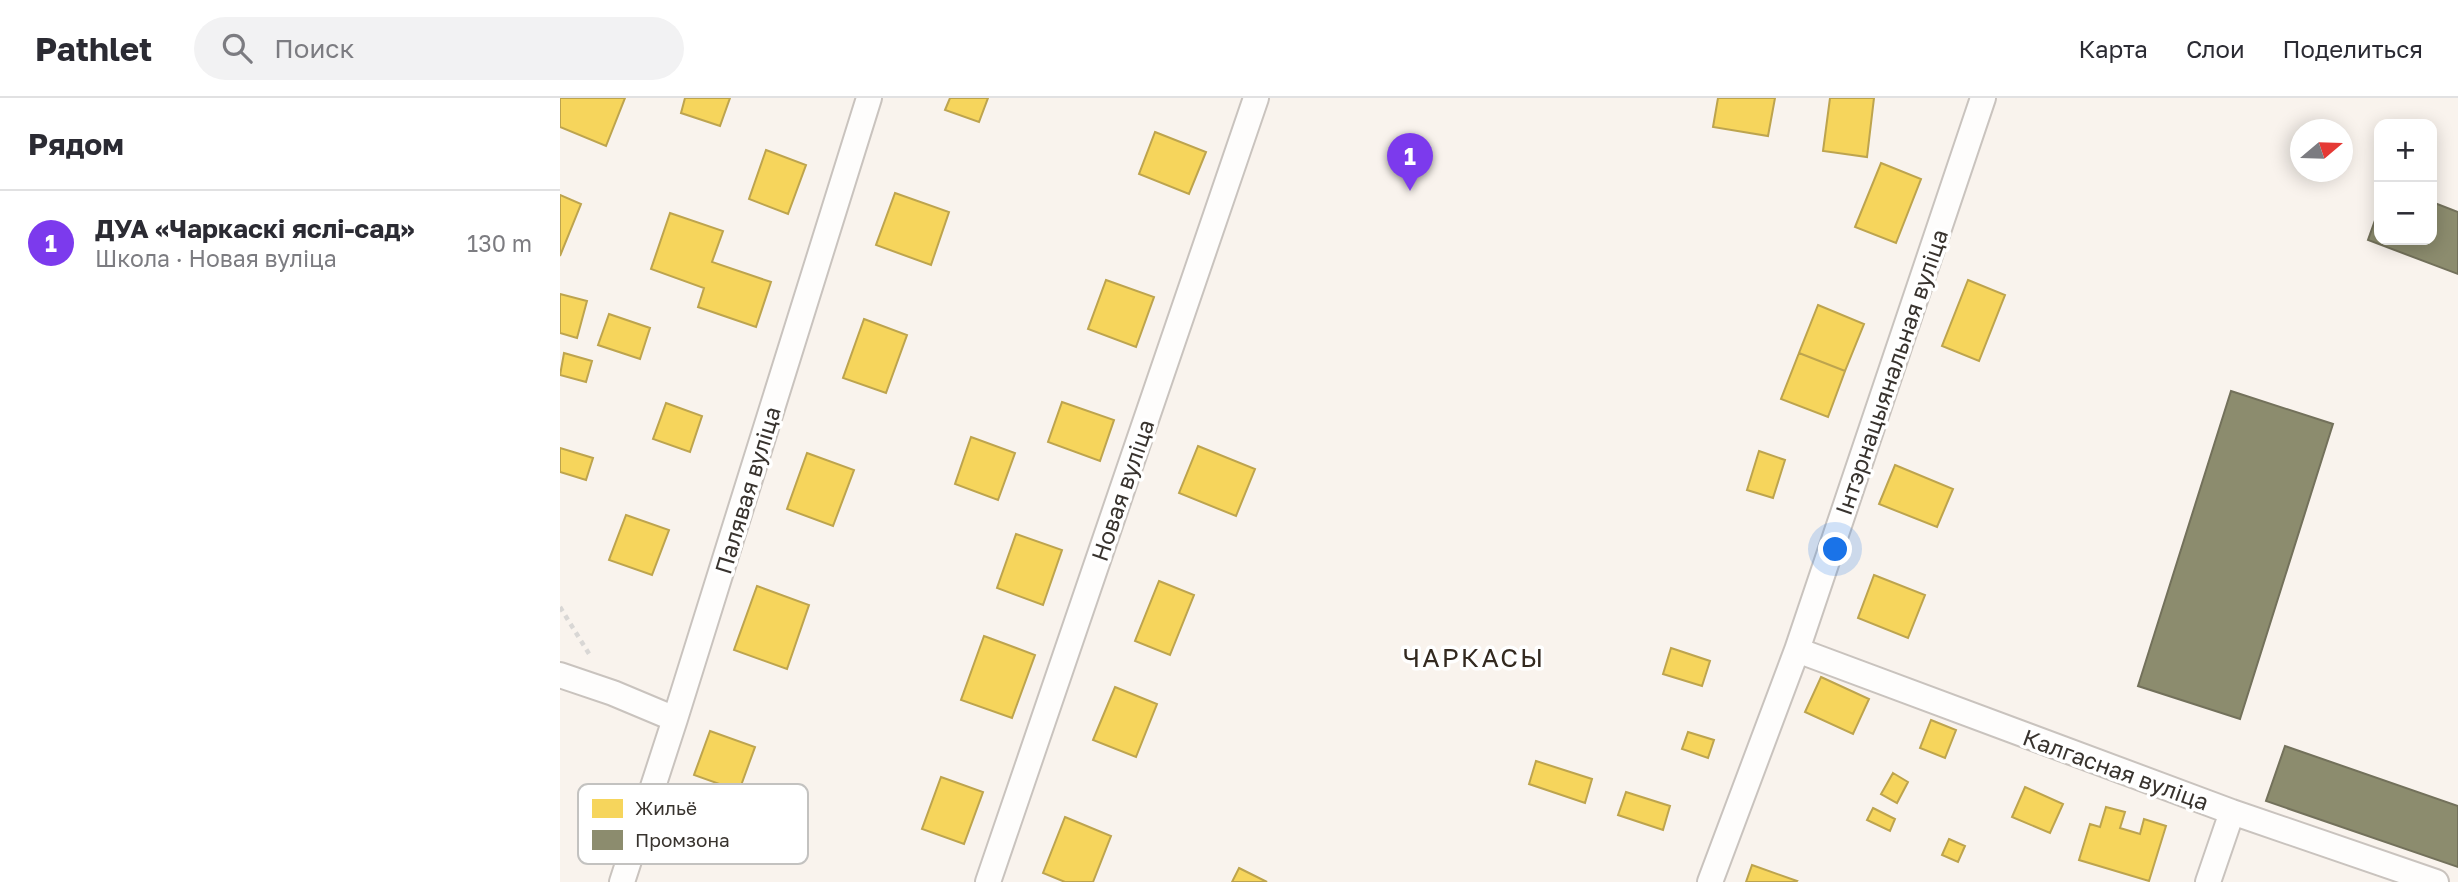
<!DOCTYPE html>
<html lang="ru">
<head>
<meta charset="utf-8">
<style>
	:root { --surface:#fff; --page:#f2f2f3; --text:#2b2b33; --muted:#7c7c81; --line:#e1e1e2; --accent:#7c3aed }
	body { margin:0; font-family:"Golos Text",sans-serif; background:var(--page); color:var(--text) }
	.controls { position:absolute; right:21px; top:21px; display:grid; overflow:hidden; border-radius:14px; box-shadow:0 4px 18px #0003 }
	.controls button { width:63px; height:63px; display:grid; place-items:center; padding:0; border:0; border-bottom:2px solid var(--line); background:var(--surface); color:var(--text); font:35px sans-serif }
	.compass { position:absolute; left:1730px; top:21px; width:63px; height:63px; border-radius:50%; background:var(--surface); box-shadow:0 4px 18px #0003; rotate:71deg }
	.you { position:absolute; left:1276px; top:452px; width:24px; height:24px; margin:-18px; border:5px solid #fff; border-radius:50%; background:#1a73e8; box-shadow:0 0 0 10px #1a73e833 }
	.badge { display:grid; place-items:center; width:46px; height:46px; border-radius:50%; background:var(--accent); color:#fff; font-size:23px; font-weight:700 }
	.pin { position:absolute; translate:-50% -58px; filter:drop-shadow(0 2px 4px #0008) }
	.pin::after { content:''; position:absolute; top:37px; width:24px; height:21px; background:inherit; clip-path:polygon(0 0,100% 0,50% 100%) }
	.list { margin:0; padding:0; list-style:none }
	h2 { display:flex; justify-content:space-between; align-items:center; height:91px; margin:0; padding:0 28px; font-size:30px }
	h2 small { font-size:23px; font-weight:400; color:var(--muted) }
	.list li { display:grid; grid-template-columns:46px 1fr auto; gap:21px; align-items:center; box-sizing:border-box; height:105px; padding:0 28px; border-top:2px solid var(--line) }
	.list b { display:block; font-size:26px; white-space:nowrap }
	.list p { margin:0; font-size:23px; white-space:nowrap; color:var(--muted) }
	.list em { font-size:23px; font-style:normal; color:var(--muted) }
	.icon { flex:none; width:38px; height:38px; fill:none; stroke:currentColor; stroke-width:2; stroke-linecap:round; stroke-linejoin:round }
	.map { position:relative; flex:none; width:1898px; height:784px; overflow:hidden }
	header { display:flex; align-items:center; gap:42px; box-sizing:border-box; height:98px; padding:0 35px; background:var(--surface); border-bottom:2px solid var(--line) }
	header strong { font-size:33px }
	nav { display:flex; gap:38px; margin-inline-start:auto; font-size:24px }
	.search { width:490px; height:63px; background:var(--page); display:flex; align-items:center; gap:18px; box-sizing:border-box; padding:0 24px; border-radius:38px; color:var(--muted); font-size:26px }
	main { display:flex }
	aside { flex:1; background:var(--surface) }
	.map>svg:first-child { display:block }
	.homes { fill:#f6d55c; stroke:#bda44e; stroke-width:2 }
	.industry { fill:#8c8c6e; stroke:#73715b; stroke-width:2 }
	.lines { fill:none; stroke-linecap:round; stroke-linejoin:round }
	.street-casing { stroke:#c9c3be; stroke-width:28 }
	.path { stroke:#d9d7d5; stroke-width:4.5; stroke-dasharray:5 5; stroke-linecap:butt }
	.street { stroke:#fefdfc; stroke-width:24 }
	.labels { text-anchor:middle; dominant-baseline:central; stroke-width:7; stroke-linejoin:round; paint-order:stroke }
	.street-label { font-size:23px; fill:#38332e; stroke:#fff }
	.quarter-label { font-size:26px; letter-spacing:2px; fill:#33291f; stroke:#fff }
	.key { fill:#fff; stroke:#c3c2c0; stroke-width:2 }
	.key-label { font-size:19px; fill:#38332e }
</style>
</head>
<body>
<header>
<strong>Pathlet</strong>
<div class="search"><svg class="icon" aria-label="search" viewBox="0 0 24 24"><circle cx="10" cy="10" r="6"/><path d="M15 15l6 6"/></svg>Поиск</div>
<nav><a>Карта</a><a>Слои</a><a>Поделиться</a></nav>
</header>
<main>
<aside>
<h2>Рядом<small></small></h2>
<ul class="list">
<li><span class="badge">1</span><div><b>ДУА «Чаркаскі яслі-сад»</b><p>Школа · Новая вуліца</p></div><em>130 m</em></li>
</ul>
</aside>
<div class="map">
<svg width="1898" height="784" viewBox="0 0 1898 784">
	<rect width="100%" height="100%" fill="#f9f3ed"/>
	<path class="homes" d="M0 0H65L46 48 0 29Z
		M125 0H170L160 28 121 15Z
		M390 0H428L419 24 385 12Z
		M1158 0H1215L1208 38 1153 29Z
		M1270 0H1314L1307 59 1263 53Z
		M595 34 646 54 629 96 579 76Z
		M206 52 246 67 228 116 189 101Z
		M1321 65 1361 81 1336 145 1295 129Z
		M335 95 389 114 371 167 316 147Z
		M0 97 21 106 0 158Z
		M110 115 163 133 152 164 211 184 196 229 138 209 144 190 91 171Z
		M546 182 594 199 576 249 528 231Z
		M1408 182 1445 197 1419 263 1382 248Z
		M0 196 27 203 17 240 0 235Z
		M1258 207 1304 226 1285 273 1239 255Z
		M49 216 90 230 80 261 38 247Z
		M304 221 347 237 326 295 283 280Z
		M4 255 32 263 26 284 0 277Z
		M1239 255 1285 273 1268 319 1221 301Z
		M502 304 554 322 540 363 488 344Z
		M106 305 142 318 130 354 93 341Z
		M411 339 455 355 438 402 395 386Z
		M638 348 695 371 676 418 619 395Z
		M0 350 33 360 26 382 0 374Z
		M1199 353 1225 362 1213 400 1187 392Z
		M247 355 294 372 273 428 227 411Z
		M1335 367 1393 391 1377 429 1319 406Z
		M66 417 109 432 92 477 49 462Z
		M456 436 502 452 483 507 437 490Z
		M1314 477 1365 497 1348 540 1298 520Z
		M599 483 634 497 610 557 575 543Z
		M197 488 249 507 227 571 174 552Z
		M424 538 475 557 452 620 401 602Z
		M1111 550 1150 563 1142 588 1103 576Z
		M1261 579 1309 601 1293 636 1245 614Z
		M555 589 597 606 576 659 533 642Z
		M1371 622 1396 632 1385 660 1360 650Z
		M150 633 195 649 179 693 134 677Z
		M1128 634 1154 642 1148 660 1122 651Z
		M976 663 1032 681 1025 705 969 686Z
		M1333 675 1348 684 1337 705 1321 696Z
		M381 679 423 694 404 746 362 731Z
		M1465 689 1503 706 1490 735 1452 719Z
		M1066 694 1110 708 1103 732 1058 717Z
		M1546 709 1565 714 1560 730 1580 736 1584 721 1606 728 1589 783 1519 762 1530 726 1540 729Z
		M1313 710 1335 721 1330 733 1307 722Z
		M505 719 551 738 533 784H505L483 775Z
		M1389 741 1405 748 1398 764 1382 757Z
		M1192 767 1237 783 1236 784H1186Z
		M679 770 707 784H672Z"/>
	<path class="industry" d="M1872 104 1898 114V176L1808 142 1819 111V142H1872Z
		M1671 293 1773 326 1680 621 1578 588Z
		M1725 648 1898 708V769L1706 703Z"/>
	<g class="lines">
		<defs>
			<path id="street" d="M1237 552 1672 714 1876 784
				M0 577 53 595 115 621
				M62 784 115 621 309 0
				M428 784 696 0
				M1150 784 1237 552 1423 0
				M1648 784 1672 714"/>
		</defs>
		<use href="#street" class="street-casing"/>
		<path class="path" d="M0 509 31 559"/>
		<use href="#street" class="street"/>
	</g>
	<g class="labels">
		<g class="street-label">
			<text transform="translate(1331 274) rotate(-71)">Інтэрнацыянальная вуліца</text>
			<text transform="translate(187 392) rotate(-73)">Палявая вуліца</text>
			<text transform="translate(562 392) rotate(-71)">Новая вуліца</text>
			<text transform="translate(1556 671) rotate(20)">Калгасная вуліца</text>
		</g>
		<g class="quarter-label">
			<text x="914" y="559">ЧАРКАСЫ</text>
		</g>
	</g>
	<rect x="18" y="686" width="230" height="80" rx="10" class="key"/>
	<rect x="32" y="701" width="31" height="19" fill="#f6d55c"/>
	<rect x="32" y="732" width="31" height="20" fill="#8c8c6e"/>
	<g class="key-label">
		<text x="75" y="717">Жильё</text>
		<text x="75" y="749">Промзона</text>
	</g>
</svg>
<div class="controls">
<button>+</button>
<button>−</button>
</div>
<svg class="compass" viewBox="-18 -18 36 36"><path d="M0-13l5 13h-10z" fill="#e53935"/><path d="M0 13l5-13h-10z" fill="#7c7c81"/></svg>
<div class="you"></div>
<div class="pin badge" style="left:850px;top:93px">1</div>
</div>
</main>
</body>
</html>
